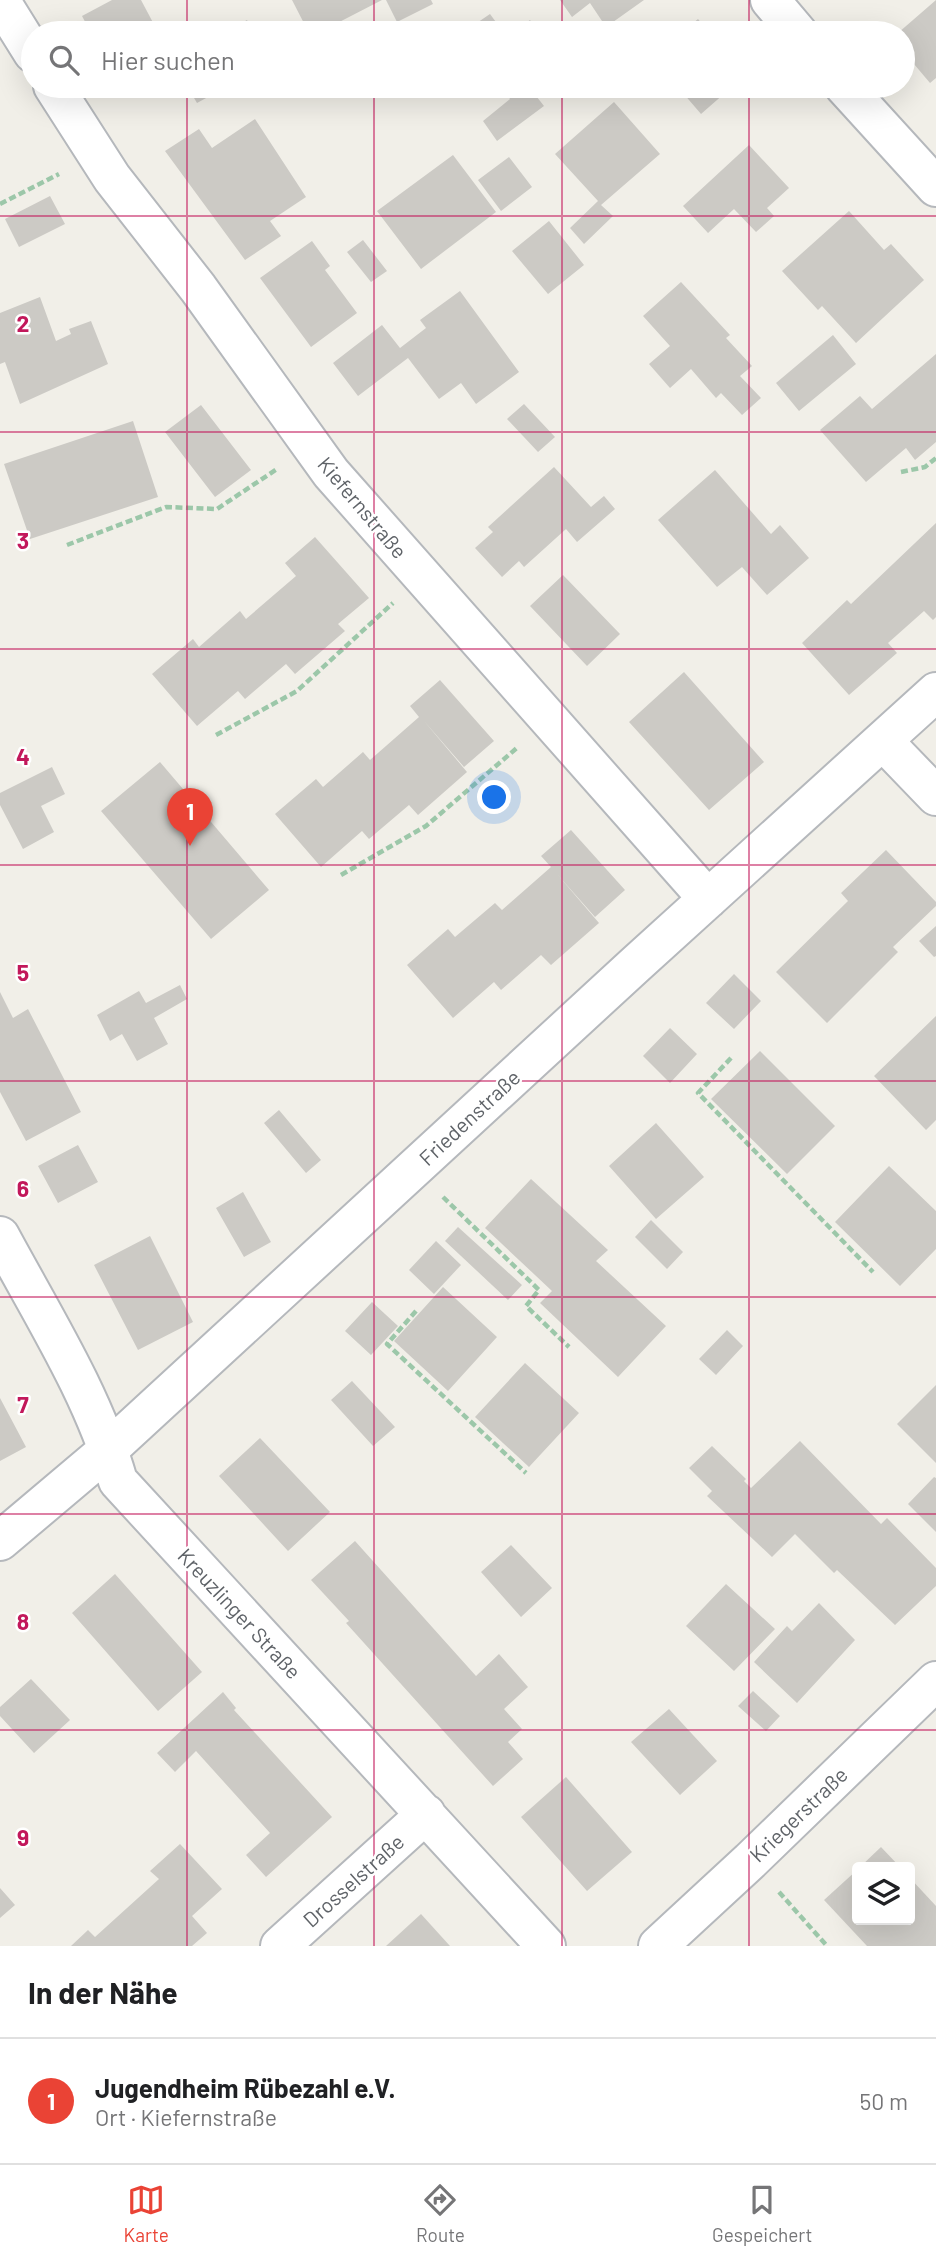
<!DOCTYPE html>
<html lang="de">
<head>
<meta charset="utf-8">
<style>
	:root { --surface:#fff; --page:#f6f6f6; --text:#202124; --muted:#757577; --line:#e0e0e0; --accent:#ea4335 }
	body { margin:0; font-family:Barlow,sans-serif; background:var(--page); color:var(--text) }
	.controls { position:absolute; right:21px; bottom:21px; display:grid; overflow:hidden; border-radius:7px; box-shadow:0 7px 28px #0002 }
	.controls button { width:63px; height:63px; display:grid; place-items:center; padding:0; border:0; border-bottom:2px solid var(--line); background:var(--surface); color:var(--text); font:35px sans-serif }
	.you { position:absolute; left:495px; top:798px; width:24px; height:24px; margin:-18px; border:5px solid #fff; border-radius:50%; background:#1a73e8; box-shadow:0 0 0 10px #1a73e833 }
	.badge { display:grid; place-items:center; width:46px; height:46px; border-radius:50%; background:var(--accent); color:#fff; font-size:23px; font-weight:700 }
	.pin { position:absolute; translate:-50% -58px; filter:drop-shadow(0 2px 4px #0008) }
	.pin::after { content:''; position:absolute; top:37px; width:24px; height:21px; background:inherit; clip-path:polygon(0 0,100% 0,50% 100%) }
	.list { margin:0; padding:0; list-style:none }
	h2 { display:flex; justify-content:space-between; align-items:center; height:91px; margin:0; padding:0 28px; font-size:30px }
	h2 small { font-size:23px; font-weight:400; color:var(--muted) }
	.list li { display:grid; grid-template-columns:46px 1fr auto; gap:21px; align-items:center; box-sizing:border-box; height:126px; padding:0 28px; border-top:2px solid var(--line) }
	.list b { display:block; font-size:26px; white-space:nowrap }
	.list p { margin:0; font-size:23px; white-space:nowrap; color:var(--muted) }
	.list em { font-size:23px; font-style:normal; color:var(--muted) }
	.icon { flex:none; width:38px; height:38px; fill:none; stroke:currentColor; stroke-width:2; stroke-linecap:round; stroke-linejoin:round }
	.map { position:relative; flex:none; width:936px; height:1946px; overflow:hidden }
	.search { position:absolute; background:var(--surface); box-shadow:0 7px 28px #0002; left:21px; right:21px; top:21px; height:77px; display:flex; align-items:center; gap:18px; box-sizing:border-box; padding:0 24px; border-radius:38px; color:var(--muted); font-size:26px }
	.sheet { height:217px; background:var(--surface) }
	nav { display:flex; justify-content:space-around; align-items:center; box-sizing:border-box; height:98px; border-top:2px solid var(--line); background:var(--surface); font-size:19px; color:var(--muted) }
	nav a { display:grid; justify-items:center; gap:4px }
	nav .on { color:var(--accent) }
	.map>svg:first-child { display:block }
	.building { fill:#cccac5 }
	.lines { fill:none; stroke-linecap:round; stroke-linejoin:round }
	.minor-casing { stroke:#b5b8bc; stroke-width:42 }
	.path { stroke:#9cc7a9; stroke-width:4.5; stroke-dasharray:7 3.5; stroke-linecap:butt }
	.minor { stroke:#fff; stroke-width:38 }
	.grid { fill:none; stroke:#c2185b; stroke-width:2; stroke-opacity:0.55 }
	.labels { text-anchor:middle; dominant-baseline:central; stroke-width:5; stroke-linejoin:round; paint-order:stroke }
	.street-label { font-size:21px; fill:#5f6368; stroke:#fff }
	.grid-label { font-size:23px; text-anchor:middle; font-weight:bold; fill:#c2185b; stroke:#fff; stroke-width:5; stroke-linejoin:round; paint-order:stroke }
</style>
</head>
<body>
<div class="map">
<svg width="936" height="1946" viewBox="0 0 936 1946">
	<rect width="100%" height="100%" fill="#f1efe8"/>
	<path class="building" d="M112 0H141L158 32 91 33 82 16Z
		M292 0H382L318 33H309Z
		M386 0H431L433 4 397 22Z
		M560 0H644L606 27 590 3 572 17Z
		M936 0V78L930 83 903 51V33H898Z
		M490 14 504 33H462Z
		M698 19 710 33H681Z
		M247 20 254 33H223Z
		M530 20 540 33H512Z
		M187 86H228L197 103Z
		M501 86H542L533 92 544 106 497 141 483 121 510 99Z
		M677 86H733L701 114Z
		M614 102 660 154 601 205 613 216 584 244 570 228 598 201 555 154Z
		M255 119 306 197 270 221 281 236 245 260 165 151 199 129 212 148Z
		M749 145 789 188 767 208 774 216 756 232 734 209 708 233 683 206Z
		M453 155 496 212 421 269 377 211Z
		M509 157 532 187 501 211 478 180Z
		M50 196 65 224 19 247 5 219Z
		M849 211 884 250 891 244 924 280 856 343 822 306 818 310 782 271Z
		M549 221 584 265 548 294 512 251Z
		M363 240 387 271 371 282 347 252Z
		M312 241 330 266 325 270 357 313 311 347 260 278Z
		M681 282 730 335 726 338 752 366 740 376 761 398 742 415 721 393 716 398 691 369 670 388 649 364 670 346 643 316Z
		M460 291 519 372 476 404 461 383 439 399 408 358 358 396 333 363 382 325 400 348 426 328 420 320Z
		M40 297 56 341 71 334 69 329 91 321 108 364 20 404 5 362 0 364V313Z
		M833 335 856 364 799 411 776 383Z
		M936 354V442L915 460 906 448 866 482 820 430 860 396 872 409Z
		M524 404 555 437 538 452 507 419Z
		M201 405 251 470 215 497 165 432Z
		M133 421 158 497 30 539 4 464Z
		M554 467 591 507 604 496 615 509 577 542 566 529 524 567 519 561 502 577 475 548 493 532 488 527Z
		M715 470 771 534 780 525 809 558 767 595 742 567 717 587 658 520Z
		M936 523V617L933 620 924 611 888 643 897 653 849 695 802 643 847 600 851 604Z
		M315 537 369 598 338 624 345 631 295 674 286 664 245 699 238 691 197 726 152 674 193 639 199 647 240 611 246 619 296 576 285 563Z
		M563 575 620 634 587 666 530 606Z
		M684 672 764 762 709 810 629 722Z
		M440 680 494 741 464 767 424 721 467 772 418 815 409 805 369 839 362 831 321 867 275 814 316 779 323 787 363 752 370 760 419 717 410 706Z
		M160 762 269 890 211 939 101 811Z
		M52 767 65 794 41 806 54 832 23 849 0 805V793Z
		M571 830 625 890 595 917 557 874 599 923 551 965 541 955 501 990 494 982 453 1018 407 965 448 929 455 937 495 903 502 910 551 867 541 856Z
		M886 850 936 902V906L893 947 898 952 827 1023 776 972 848 901 841 893Z
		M936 926V956L934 957 919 941Z
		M734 974 761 1001 734 1029 706 1003Z
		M180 985 187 999 154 1018 168 1044 137 1061 122 1034 110 1041 97 1015 139 991 146 1003Z
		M0 992 13 1018 28 1009 81 1112 26 1141 0 1092Z
		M936 1016V1120L926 1130 874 1076Z
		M670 1028 697 1054 670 1083 643 1056Z
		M760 1051 835 1126 787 1174 711 1099Z
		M279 1110 321 1160 306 1173 264 1123Z
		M656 1123 704 1177 656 1219 609 1166Z
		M78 1145 98 1182 58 1203 38 1166Z
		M889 1166 936 1211V1249L900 1286 835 1222Z
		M531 1179 608 1250 596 1261 666 1326 618 1377 540 1303 552 1291 485 1228Z
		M243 1192 271 1242 244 1257 216 1208Z
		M651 1220 683 1252 667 1269 635 1237Z
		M458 1227 522 1285 508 1300 445 1241Z
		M150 1236 193 1322 138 1350 94 1265Z
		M436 1241 461 1265 434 1294 409 1270Z
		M443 1287 497 1337 448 1391 394 1341Z
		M372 1302 398 1326 371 1355 345 1331Z
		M727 1330 743 1346 716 1375 699 1359Z
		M525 1363 579 1413 529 1467 475 1417Z
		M352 1381 395 1427 373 1446 331 1400Z
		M936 1385V1463L897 1424Z
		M0 1398 26 1447 0 1461Z
		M260 1438 330 1512 288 1551 219 1476Z
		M800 1441 881 1524 887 1518 936 1568V1586L895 1625 837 1570 834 1573 795 1534 772 1557 707 1496 712 1491 689 1468 712 1446 746 1479 744 1481 751 1488Z
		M934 1477 936 1478V1532L908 1504Z
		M355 1541 476 1676 499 1654 528 1687 504 1709 522 1729 508 1742 523 1759 493 1786 346 1623 349 1621 311 1580Z
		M511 1545 552 1588 521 1617 481 1572Z
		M115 1574 202 1672 158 1711 72 1613Z
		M726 1584 775 1629 734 1671 686 1626Z
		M819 1603 855 1640 797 1703 754 1662 787 1626 792 1631Z
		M31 1679 70 1720 34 1753 0 1716V1707Z
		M753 1691 780 1716 766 1731 738 1706Z
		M223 1692 236 1708 234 1710 332 1817 266 1877 246 1855 270 1833 196 1751 175 1772 157 1753Z
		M669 1709 717 1761 680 1795 631 1742Z
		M566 1777 632 1852 587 1891 521 1817Z
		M180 1844 222 1889 192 1916 207 1933 192 1946H71L88 1930 95 1937 159 1879 150 1871Z
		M881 1847 900 1867H860Z
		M857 1870V1920H910V1878L936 1906V1946H867L824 1900Z
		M0 1888 15 1905 0 1918Z
		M421 1914 450 1946H386Z"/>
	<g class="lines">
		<defs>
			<path id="minor" d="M0 0 33 53
				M770 0 798 33
				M53 86 112 178 198 288 331 473 708 899
				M844 86 936 187
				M883 741 936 796
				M0 1236C43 1316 93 1394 118 1481L546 1946
				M0 1541 109 1449 635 965 936 692
				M280 1946 426 1814
				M658 1946 750 1861 936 1681"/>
		</defs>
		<use href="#minor" class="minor-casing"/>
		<path class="path" d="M0 204 59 174
			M901 472 925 467 936 458
			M67 545 166 507 217 509 277 469
			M216 735 297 691 393 603
			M341 875 426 826 518 747
			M731 1058 698 1093 873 1272
			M443 1197 539 1290 526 1306 569 1347
			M416 1311 387 1344 526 1473
			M779 1892 827 1946"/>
		<use href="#minor" class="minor"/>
	</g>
	<path class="grid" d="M187 0V33M374 0V33M562 0V33M749 0V33M187 86V1946M374 86V1946M562 86V1946M749 86V1946M0 216H936M0 432H936M0 649H936M0 865H936M0 1081H936M0 1297H936M0 1514H936M0 1730H936"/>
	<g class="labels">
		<g class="street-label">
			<text transform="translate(363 507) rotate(50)">Kiefernstraße</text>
			<text transform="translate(469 1117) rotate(-43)">Friedenstraße</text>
			<text transform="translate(240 1613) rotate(47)">Kreuzlinger Straße</text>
			<text transform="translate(798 1814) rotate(-44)">Kriegerstraße</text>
			<text transform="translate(353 1880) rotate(-42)">Drosselstraße</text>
		</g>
	</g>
	<g class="grid-label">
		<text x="23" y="332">2</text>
		<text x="23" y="549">3</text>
		<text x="23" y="765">4</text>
		<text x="23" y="981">5</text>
		<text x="23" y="1197">6</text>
		<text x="23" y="1413">7</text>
		<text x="23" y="1630">8</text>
		<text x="23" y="1846">9</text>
	</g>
</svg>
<div class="controls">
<button><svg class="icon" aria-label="layers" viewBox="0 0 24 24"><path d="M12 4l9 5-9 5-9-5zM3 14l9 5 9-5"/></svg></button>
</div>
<div class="you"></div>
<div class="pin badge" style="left:190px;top:846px">1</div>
<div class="search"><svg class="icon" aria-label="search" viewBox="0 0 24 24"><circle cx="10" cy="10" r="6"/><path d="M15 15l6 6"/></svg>Hier suchen</div>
</div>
<section class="sheet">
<h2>In der Nähe<small></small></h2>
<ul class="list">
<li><span class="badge">1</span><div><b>Jugendheim Rübezahl e.V.</b><p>Ort · Kiefernstraße</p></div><em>50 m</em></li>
</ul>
</section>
<nav>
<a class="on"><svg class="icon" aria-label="map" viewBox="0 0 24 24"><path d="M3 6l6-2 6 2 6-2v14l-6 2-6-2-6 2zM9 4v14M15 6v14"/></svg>Karte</a>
<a><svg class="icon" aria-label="directions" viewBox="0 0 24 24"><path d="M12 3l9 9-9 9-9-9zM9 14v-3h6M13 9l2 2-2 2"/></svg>Route</a>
<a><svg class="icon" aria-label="saved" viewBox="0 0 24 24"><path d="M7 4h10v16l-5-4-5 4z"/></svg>Gespeichert</a>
</nav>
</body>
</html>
